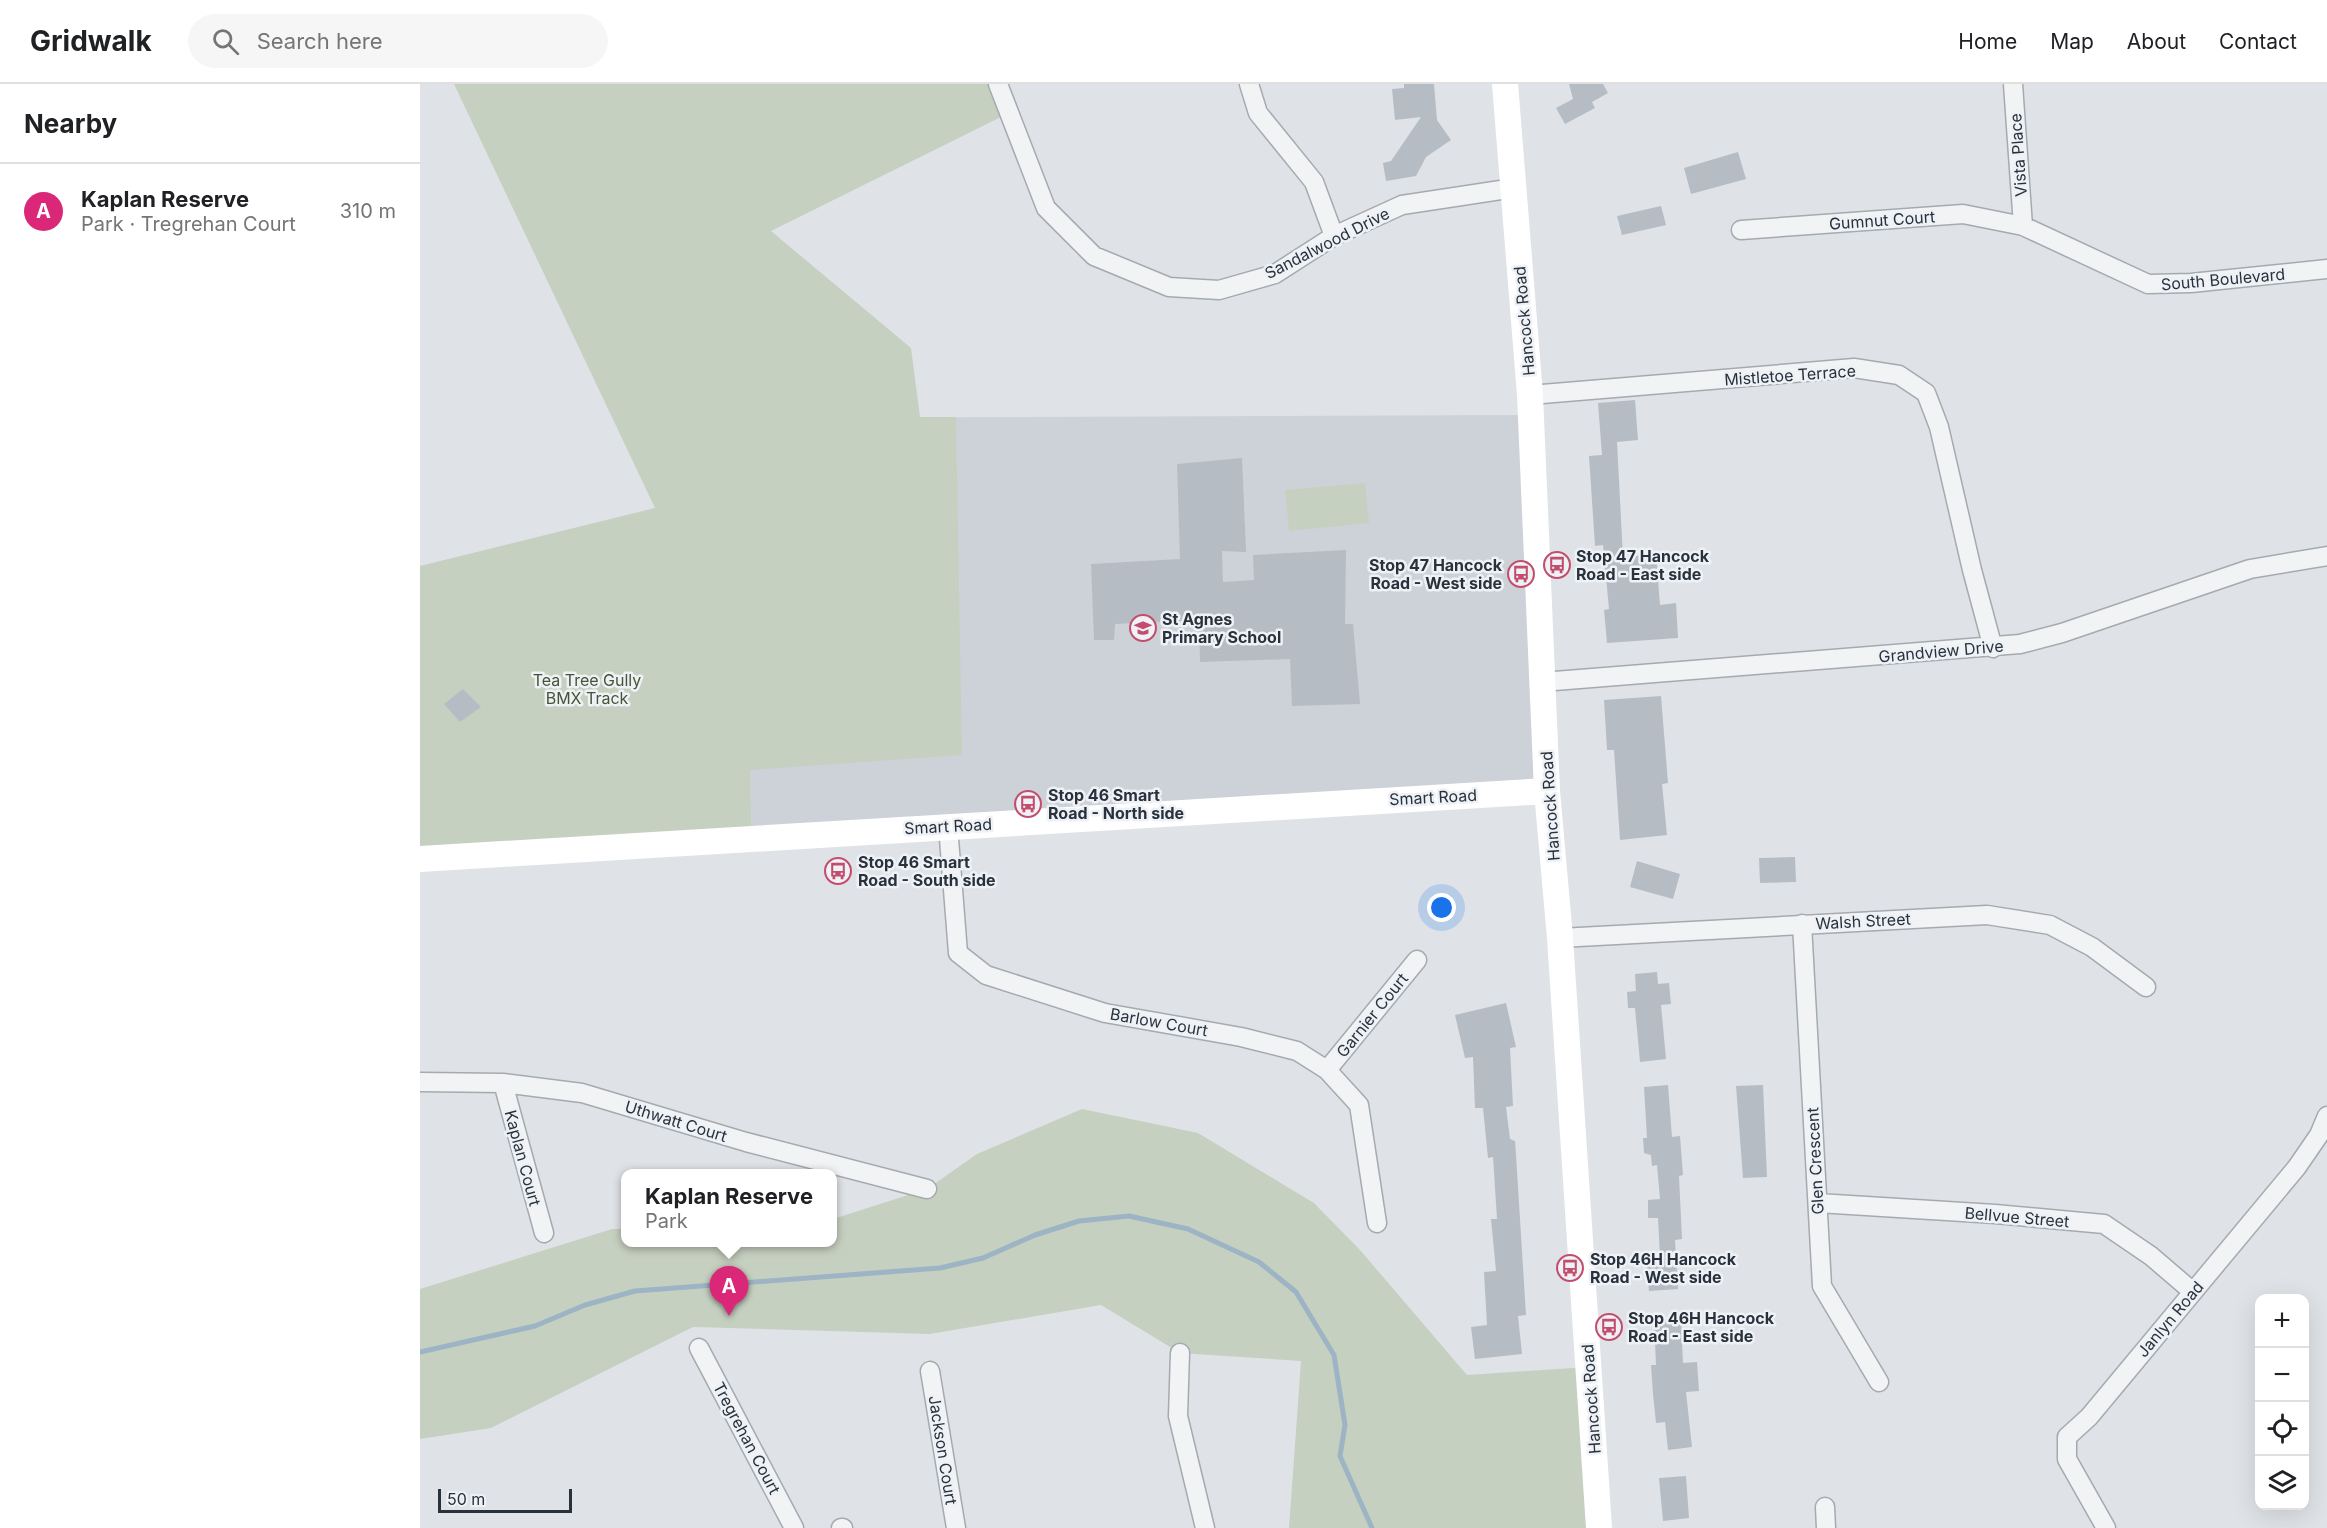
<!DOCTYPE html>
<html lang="en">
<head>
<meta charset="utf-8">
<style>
	:root { --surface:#fff; --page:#f6f6f6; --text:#202124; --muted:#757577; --line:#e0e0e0; --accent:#db2777 }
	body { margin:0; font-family:Inter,sans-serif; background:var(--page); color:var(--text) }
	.controls { position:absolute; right:18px; bottom:18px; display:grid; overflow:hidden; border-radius:12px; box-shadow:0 6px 24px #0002 }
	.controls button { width:54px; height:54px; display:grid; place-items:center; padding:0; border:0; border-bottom:2px solid var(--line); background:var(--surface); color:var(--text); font:30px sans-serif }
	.scale { position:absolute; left:18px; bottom:15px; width:134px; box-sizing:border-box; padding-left:6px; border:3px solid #29323c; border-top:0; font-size:16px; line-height:21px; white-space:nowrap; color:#29323c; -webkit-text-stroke:4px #eef1f5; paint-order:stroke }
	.you { position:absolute; left:1022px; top:824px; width:21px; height:21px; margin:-15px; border:4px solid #fff; border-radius:50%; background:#1a73e8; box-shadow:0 0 0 9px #1a73e833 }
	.badge { display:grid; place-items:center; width:39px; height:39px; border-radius:50%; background:var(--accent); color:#fff; font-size:20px; font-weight:700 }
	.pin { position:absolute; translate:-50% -50px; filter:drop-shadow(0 2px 3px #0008) }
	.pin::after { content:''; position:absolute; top:32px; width:21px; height:18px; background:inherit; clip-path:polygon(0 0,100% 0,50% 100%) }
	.popup { position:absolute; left:201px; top:1085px; width:216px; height:78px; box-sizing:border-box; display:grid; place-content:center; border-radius:12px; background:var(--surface); filter:drop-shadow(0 2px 4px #0005); font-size:20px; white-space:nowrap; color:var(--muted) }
	.popup b { font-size:22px; color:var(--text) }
	.popup::after { content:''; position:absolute; left:50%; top:100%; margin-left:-12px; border:12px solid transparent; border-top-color:var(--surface) }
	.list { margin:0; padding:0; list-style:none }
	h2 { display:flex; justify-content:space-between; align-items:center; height:78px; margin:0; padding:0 24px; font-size:26px }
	h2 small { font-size:20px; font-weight:400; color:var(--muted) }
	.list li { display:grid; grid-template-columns:39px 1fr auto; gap:18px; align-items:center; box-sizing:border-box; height:96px; padding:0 24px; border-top:2px solid var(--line) }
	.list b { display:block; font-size:22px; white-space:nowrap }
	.list p { margin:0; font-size:20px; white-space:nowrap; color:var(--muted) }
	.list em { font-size:20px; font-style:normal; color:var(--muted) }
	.icon { flex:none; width:33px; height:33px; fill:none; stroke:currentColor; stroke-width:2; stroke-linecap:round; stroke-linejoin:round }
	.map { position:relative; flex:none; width:1907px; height:1444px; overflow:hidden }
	header { display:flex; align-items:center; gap:36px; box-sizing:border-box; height:84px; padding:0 30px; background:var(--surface); border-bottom:2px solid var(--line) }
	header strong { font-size:28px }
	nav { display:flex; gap:33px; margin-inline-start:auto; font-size:21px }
	.search { width:420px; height:54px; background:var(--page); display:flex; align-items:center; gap:15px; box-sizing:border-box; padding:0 21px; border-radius:33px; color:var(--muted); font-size:22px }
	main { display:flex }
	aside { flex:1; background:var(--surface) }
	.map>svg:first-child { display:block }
	.built { fill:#cdd2d8 }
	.green { fill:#c6d0c0 }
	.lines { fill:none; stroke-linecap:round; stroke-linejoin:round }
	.stream { stroke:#9cb4c4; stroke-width:5 }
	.building { fill:#b6bcc3 }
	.minor-casing { stroke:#a5aab0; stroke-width:21 }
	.minor { stroke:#f1f3f5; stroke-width:18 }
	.secondary { stroke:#fff; stroke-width:26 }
	.labels { text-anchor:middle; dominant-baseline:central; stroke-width:5; stroke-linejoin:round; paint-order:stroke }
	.street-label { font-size:16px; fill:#29323c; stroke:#eef1f5 }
	.poi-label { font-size:16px; font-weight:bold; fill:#29323c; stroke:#eef1f5; text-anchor:start }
	.park-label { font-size:16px; fill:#415737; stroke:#eef1f5 }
</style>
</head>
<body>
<header>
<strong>Gridwalk</strong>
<div class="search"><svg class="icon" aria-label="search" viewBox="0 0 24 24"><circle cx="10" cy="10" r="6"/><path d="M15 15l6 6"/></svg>Search here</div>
<nav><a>Home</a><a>Map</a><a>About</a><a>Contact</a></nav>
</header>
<main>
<aside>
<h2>Nearby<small></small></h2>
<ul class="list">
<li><span class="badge">A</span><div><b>Kaplan Reserve</b><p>Park · Tregrehan Court</p></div><em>310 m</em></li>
</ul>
</aside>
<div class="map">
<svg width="1907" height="1444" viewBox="0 0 1907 1444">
	<rect width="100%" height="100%" fill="#dfe3e7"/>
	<path class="built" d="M1111 331 1127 707 332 754 319 334Z"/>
	<path class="green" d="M34 0H578L589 29 351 147 491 264 500 333H536L542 671 330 686 332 754 0 775V482L235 424Z
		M945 399 949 439 869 447 865 406Z
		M662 1025 778 1049 894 1119 940 1166 1047 1291 1168 1283 1179 1444H869L881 1277 760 1269 681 1221 510 1250 273 1243 71 1344 0 1355V1205L192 1145H205L206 1158H412L413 1135 507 1105 557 1070Z"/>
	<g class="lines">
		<path class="stream" d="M0 1268 115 1242 165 1221 215 1207 520 1184 563 1174 615 1151 659 1137 709 1132 768 1145 839 1178 876 1208 914 1271 925 1341 920 1372 952 1444"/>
	</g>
	<path class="building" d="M984 0H1014L1017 36 1031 56 1006 73 996 92 966 97 963 79 971 77 1001 33 975 36 972 5 984 4Z
		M1149 0H1183L1188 9 1172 18 1175 24 1145 40 1136 24 1153 15Z
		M1318 68 1326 95 1271 110 1264 84Z
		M1241 122 1246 141 1202 151 1197 132Z
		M1215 316 1218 356 1197 358 1203 473 1236 470 1240 521 1256 519 1258 554 1187 559 1184 526 1189 525 1183 461 1175 462 1169 372 1182 371 1178 319Z
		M822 374 826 468 802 467 803 498 834 496 833 471 926 466 925 540H933L940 620 872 622 870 575 780 578 779 536 695 540 694 556H674L671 480 760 475 757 380Z
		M43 605 61 623 40 638 24 620Z
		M1241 612 1248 699 1242 700 1247 751 1200 756 1194 666H1187L1184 616Z
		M1375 773 1376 798 1340 799 1339 774Z
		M1217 777 1260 790 1253 815 1210 803Z
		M1237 888 1238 900 1249 899 1251 920 1241 921 1246 975 1220 978 1215 924H1208L1207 908 1216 907 1215 890Z
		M1086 919 1096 963 1090 964 1093 1022 1086 1023 1090 1055 1095 1057 1096 1071 1106 1231 1098 1232 1102 1270 1055 1275 1051 1243 1067 1241 1064 1188 1076 1187 1071 1135H1077L1073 1073 1068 1074 1063 1024H1055L1053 973 1045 974 1035 931Z
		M1248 1001 1252 1053 1260 1052 1263 1091 1259 1092 1262 1155 1255 1156 1258 1205 1229 1207 1226 1175 1240 1174 1238 1134H1228V1116L1240 1115 1237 1081 1232 1082 1231 1071 1224 1069 1223 1054H1227L1224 1003Z
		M1343 1001 1347 1093 1323 1094 1316 1002Z
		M1261 1235 1263 1279 1277 1278 1279 1307 1266 1308 1272 1363 1248 1366 1245 1338 1236 1339 1233 1310 1231 1281H1236L1234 1236Z
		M1266 1392 1269 1434 1243 1437 1239 1394Z"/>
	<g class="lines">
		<defs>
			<path id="minor" d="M578 0 626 124 674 172 749 203 799 206 855 190 914 152 982 121 1094 104
				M829 0 838 29 894 98 914 152
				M1593 0 1603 142
				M1321 146 1543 130 1603 142 1728 200 1771 199 1907 185
				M1110 311 1434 284 1479 291 1506 309 1519 343 1552 486 1573 564
				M1122 598 1600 560 1642 549 1830 485 1907 472
				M528 742 538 869 566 891 685 929 821 953 877 967 907 986 939 1021 957 1139
				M1382 840 1402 1202 1459 1298
				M1140 854 1567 831 1630 841 1672 863 1726 903
				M907 986 997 876
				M0 998 83 999 162 1009 326 1058 507 1105
				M83 999 124 1149
				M1398 1119 1575 1130 1684 1140 1731 1172 1773 1208
				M279 1264 374 1444
				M760 1269 758 1332 785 1444
				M510 1287 536 1444
				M1405 1423 1406 1444
				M421 1444H423
				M1686 1444 1647 1375V1353L1669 1333 1877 1083 1899 1051 1907 1032"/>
		</defs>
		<use href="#minor" class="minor-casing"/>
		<use href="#minor" class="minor"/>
		<path class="secondary" d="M1085 0 1110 311 1127 707 1140 854 1179 1444
			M0 775 1127 707"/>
	</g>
	<defs>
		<symbol id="bus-ring" viewBox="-11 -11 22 22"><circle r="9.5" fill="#eef1f5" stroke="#c34d6c" stroke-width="1.5"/><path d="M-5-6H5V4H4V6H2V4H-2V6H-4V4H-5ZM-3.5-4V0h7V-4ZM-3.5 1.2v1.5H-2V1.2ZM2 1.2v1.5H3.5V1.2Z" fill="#c34d6c"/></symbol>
		<symbol id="school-ring" viewBox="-11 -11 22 22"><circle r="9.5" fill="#eef1f5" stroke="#c34d6c" stroke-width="1.5"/><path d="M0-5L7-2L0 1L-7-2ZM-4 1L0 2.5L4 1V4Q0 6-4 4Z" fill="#c34d6c"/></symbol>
	</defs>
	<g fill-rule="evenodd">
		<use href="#bus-ring" x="1122" y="466" width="30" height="30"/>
		<use href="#bus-ring" x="1086" y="475" width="30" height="30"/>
		<use href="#school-ring" x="708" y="529" width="30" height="30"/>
		<use href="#bus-ring" x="593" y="705" width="30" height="30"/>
		<use href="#bus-ring" x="403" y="772" width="30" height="30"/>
		<use href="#bus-ring" x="1135" y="1169" width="30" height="30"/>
		<use href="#bus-ring" x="1174" y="1228" width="30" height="30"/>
	</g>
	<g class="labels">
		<g class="street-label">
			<text transform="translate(1598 71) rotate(-94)">Vista Place</text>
			<text transform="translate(1462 136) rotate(-4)">Gumnut Court</text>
			<text transform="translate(907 159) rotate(-27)">Sandalwood Drive</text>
			<text transform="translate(1803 195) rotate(-5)">South Boulevard</text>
			<text transform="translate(1104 237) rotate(-95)">Hancock Road</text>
			<text transform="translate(1370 291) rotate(-4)">Mistletoe Terrace</text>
			<text transform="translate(1521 567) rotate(-5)">Grandview Drive</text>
			<text transform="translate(1013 713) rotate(-3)">Smart Road</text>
			<text transform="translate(1130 722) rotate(-94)">Hancock Road</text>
			<text transform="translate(528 742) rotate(-3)">Smart Road</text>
			<text transform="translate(1443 837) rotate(-3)">Walsh Street</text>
			<text transform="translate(952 931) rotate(-51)">Garnier Court</text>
			<text transform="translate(739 938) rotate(10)">Barlow Court</text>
			<text transform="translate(256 1037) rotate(17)">Uthwatt Court</text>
			<text transform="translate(103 1074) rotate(75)">Kaplan Court</text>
			<text transform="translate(1395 1077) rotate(-93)">Glen Crescent</text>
			<text transform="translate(1597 1133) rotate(5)">Bellvue Street</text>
			<text transform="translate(1750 1235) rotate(-50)">Janlyn Road</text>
			<text transform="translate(1171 1315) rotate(-94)">Hancock Road</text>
			<text transform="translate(327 1354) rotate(62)">Tregrehan Court</text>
			<text transform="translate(523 1366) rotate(81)">Jackson Court</text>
		</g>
		<g class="poi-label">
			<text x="1156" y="472">Stop 47 Hancock<tspan x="1156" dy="18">Road - East side</tspan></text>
			<text x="1082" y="481" text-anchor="end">Stop 47 Hancock<tspan x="1082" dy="18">Road - West side</tspan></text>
			<text x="742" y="535">St Agnes<tspan x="742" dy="18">Primary School</tspan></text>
			<text x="628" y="711">Stop 46 Smart<tspan x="628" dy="18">Road - North side</tspan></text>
			<text x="438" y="778">Stop 46 Smart<tspan x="438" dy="18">Road - South side</tspan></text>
			<text x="1170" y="1175">Stop 46H Hancock<tspan x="1170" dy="18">Road - West side</tspan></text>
			<text x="1208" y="1234">Stop 46H Hancock<tspan x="1208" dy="18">Road - East side</tspan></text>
		</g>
		<g class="park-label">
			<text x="167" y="596">Tea Tree Gully<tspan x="167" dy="18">BMX Track</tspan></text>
		</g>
	</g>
</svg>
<div class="controls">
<button>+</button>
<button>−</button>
<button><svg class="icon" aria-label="locate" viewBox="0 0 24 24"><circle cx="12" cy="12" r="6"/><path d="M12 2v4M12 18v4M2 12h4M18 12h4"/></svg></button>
<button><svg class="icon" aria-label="layers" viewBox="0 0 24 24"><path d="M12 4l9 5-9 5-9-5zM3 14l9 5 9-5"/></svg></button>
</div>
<div class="scale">50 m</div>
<div class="you"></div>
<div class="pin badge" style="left:309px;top:1232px">A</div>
<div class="popup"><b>Kaplan Reserve</b>Park</div>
</div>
</main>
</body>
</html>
